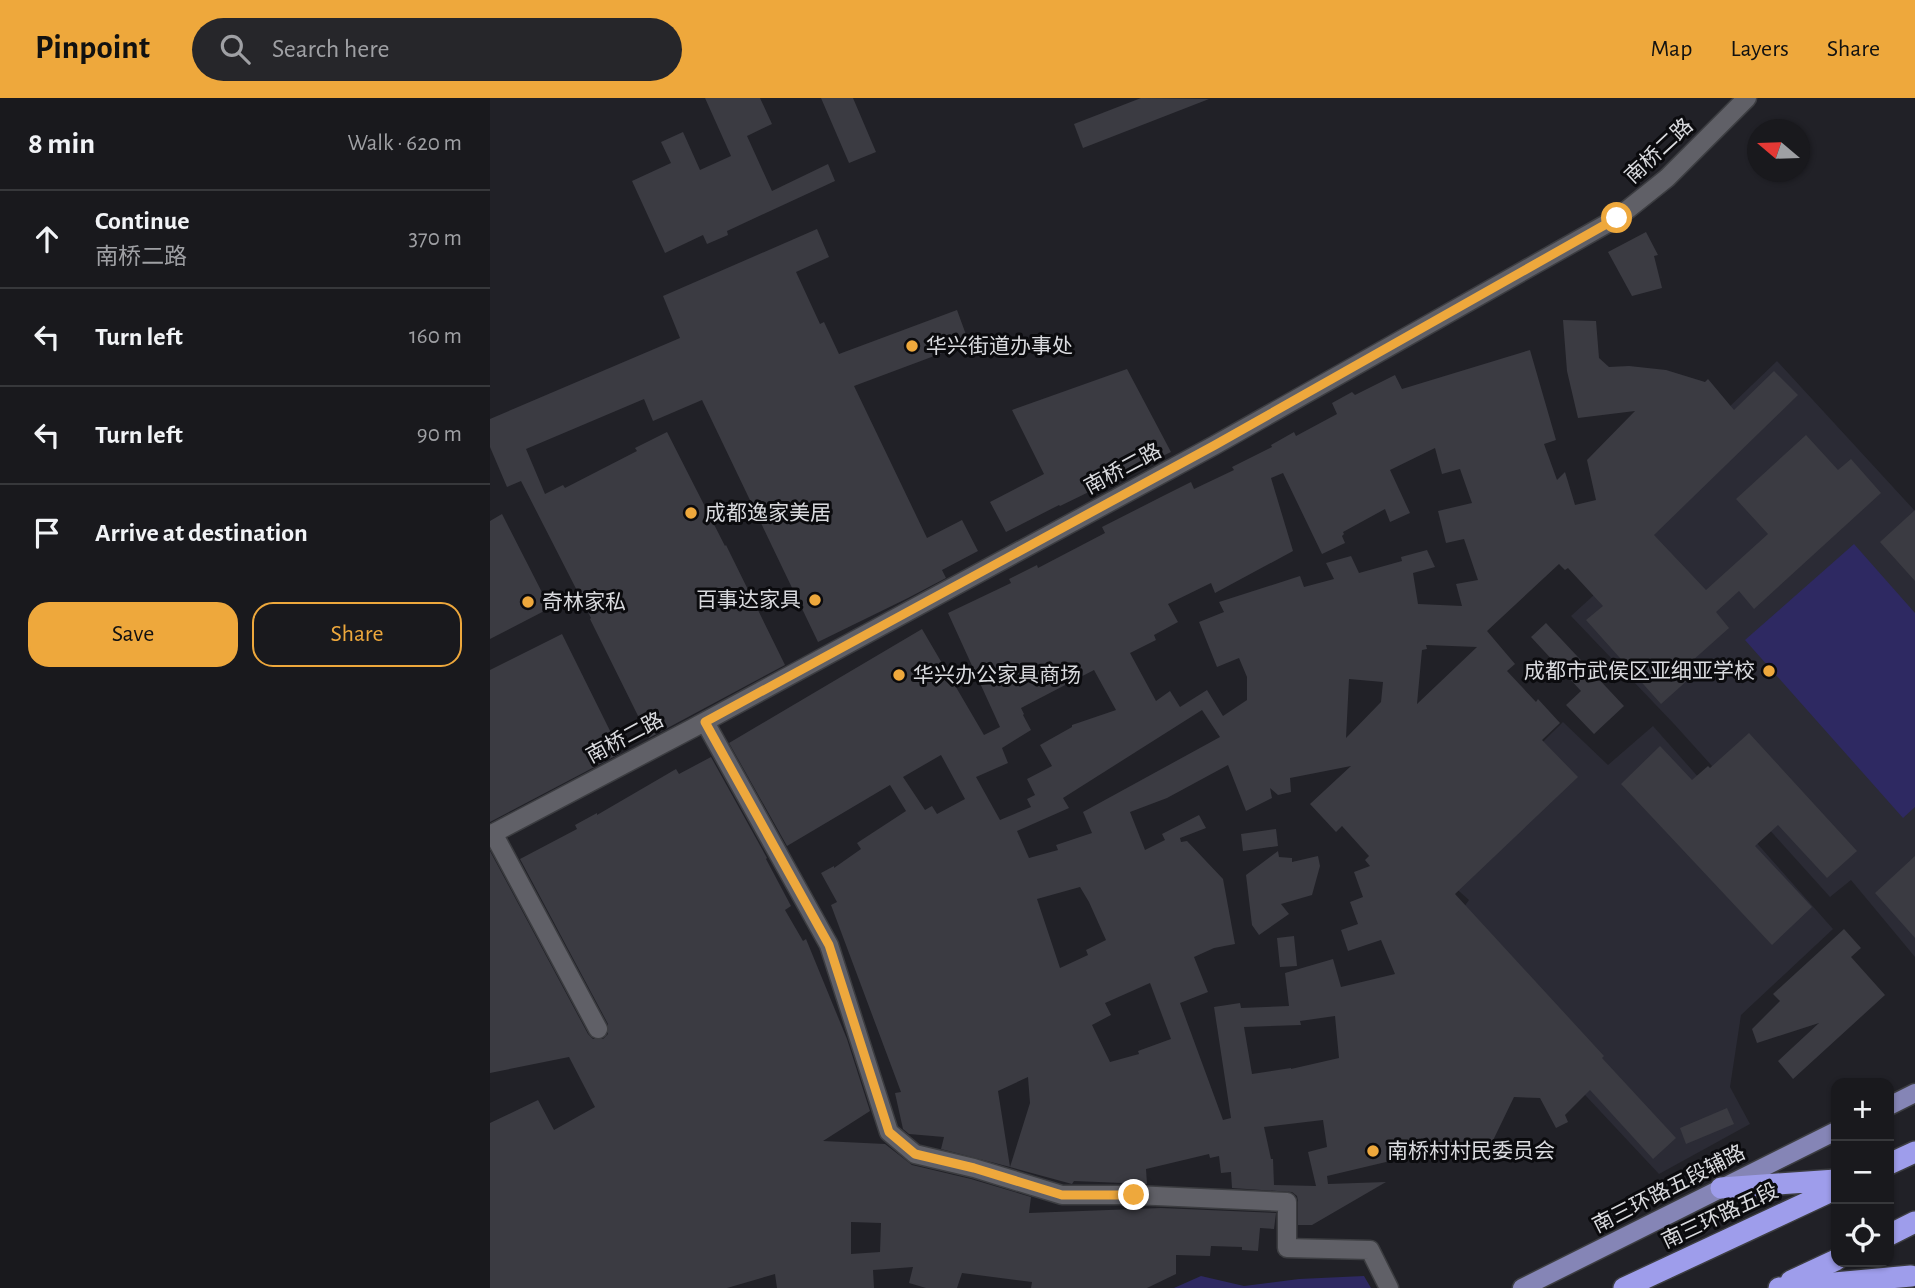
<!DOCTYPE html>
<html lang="en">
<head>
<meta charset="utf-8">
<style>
	:root { --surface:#19191d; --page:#26262a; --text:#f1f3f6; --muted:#9fa0a4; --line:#37383b; --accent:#eea83c }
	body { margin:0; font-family:"Alegreya Sans","Noto Sans SC",sans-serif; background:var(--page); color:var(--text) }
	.controls { position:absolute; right:21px; bottom:21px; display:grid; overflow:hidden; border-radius:14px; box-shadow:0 2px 5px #0004 }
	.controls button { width:63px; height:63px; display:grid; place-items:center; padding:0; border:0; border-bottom:2px solid var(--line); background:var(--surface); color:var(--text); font:35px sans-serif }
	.compass { position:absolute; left:1257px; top:21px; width:63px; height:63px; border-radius:50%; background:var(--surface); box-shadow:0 2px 5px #0004; rotate:289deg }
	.stop { position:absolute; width:21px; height:21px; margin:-16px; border:5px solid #eea83c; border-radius:50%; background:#fff }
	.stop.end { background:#eea83c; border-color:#fff; box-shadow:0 2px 7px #0008 }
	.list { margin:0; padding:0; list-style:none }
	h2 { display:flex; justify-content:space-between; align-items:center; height:91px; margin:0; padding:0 28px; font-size:30px }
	h2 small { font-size:23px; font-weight:400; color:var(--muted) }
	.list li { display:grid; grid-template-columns:46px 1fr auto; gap:21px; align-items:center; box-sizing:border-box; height:98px; padding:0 28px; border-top:2px solid var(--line) }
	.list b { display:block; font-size:26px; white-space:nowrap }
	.list p { margin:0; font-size:23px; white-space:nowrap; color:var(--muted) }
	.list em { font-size:23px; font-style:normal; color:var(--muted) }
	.actions { display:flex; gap:14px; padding:21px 28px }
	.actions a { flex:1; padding:16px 0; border:2px solid var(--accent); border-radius:21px; text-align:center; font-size:24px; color:var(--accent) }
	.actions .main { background:var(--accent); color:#111 }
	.icon { flex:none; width:38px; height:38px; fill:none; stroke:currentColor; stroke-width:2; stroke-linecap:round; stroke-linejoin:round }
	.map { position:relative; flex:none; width:1425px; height:1190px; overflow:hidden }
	header { display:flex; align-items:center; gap:42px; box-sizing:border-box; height:98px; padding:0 35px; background:var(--accent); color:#111 }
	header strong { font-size:33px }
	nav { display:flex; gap:38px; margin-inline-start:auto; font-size:24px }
	.search { width:490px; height:63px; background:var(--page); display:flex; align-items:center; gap:18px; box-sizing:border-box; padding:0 24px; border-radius:38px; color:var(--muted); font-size:26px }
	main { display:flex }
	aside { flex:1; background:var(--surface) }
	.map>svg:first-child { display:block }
	.built { fill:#2b2b35 }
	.green { fill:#2e2962 }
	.building { fill:#3b3b42; fill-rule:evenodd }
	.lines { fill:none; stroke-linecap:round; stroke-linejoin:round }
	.minor-casing { stroke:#3c3d41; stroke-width:21 }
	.major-casing { stroke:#3c3d41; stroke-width:21 }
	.highway-casing { stroke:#3c3d41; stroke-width:24 }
	.minor { stroke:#606067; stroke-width:18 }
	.major { stroke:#8585b6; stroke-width:18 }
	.highway { stroke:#9e9deb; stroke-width:21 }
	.route { stroke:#eea83c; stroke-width:9 }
	.poi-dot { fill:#eea83c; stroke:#0b0b0e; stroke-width:2.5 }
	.labels { text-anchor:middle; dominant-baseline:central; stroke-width:6; stroke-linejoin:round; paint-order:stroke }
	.street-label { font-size:21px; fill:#d9dade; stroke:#0b0b0e }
	.poi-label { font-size:21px; fill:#d9dade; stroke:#0b0b0e; text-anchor:start }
</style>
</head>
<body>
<header>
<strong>Pinpoint</strong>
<div class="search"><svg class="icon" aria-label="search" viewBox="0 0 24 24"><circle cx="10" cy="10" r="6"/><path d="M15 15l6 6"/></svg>Search here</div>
<nav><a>Map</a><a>Layers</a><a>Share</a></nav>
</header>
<main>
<aside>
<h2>8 min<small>Walk · 620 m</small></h2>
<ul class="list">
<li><svg class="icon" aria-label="ahead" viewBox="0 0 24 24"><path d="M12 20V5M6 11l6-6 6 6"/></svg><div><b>Continue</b><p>南桥二路</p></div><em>370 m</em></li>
<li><svg class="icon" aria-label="left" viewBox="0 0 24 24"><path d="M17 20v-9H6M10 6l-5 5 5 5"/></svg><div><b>Turn left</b></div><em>160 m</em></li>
<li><svg class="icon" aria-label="left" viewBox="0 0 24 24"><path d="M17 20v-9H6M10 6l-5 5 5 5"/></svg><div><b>Turn left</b></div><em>90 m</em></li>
<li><svg class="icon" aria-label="arrive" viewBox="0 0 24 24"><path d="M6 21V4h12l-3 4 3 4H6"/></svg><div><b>Arrive at destination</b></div></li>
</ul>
<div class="actions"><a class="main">Save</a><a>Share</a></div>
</aside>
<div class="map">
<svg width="1425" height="1190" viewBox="0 0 1425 1190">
	<rect width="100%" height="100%" fill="#212127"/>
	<path class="built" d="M1287 263 1425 413V859L1361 782 1340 799 1185 627 1081 518 1140 464 1111 432Z
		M1073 624 1118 667 1163 628 1343 831 1251 917 1240 989 1260 1026 1169 1076 950 842 979 802 934 762Z"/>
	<path class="green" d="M1364 446 1425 515V709L1413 720 1255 542Z
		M711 1178 754 1188 809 1181 874 1178 881 1190H684Z"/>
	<path class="building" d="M215 0H270L282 26 257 38 282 93 338 66 345 83 237 133 238 137 217 146 213 137 175 155 142 83 181 65 171 44 193 34 210 72 241 58Z
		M331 0H363L386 54 359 65Z
		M651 0 719 1 593 50 584 26Z
		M327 131 339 159 306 174 330 226 334 224 349 256 467 212 479 245 364 288 437 440 472 422 488 453 452 472 456 480 418 500 328 544 212 302 163 323 154 301 36 351 55 396 73 387 75 390 147 353 145 350 177 334 235 448 236 447 295 567 159 640 100 521 101 520 31 383 17 389 0 349V321L190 240 173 198Z
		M1156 134 1168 157 1164 158 1172 190 1142 198 1118 154Z
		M1073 222 1106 223 1109 260 1119 269 1139 268 1176 272 1215 284 1218 281 1244 312 1284 273 1308 297 1164 437 1216 492 1278 436 1246 401 1316 337 1348 372 1361 361 1391 395 1264 511 1249 493 1226 514 1239 530 1202 563 1209 572 1171 606 1096 522 1113 508 1078 470 1075 472 1069 466 997 533 1025 566 1017 573 1046 604 1048 601 1070 625 1052 642 1088 679 965 796 1114 958 1112 960 1186 1040 1163 1061 1100 992 1075 1017 1078 1024 1066 1030 1050 1000 1024 999 994 1061 960 1059V1047L955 1050 837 1078 838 1086 896 1084 822 1127H808V1103L807 1098 802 1094 742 1090 741 1074 731 1075 729 1058 720 1060 719 1056 656 1071 657 1086 584 1083 582 1086 520 1069 540 1005 538 979 508 993 520 1069 451 1051 454 1039 419 1036 413 1031 405 995 411 994 341 807 347 804 331 775 344 768V770L371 751 367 745 416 713 400 687 297 748 239 645 432 531 494 637 510 629 458 515 521 485 519 481 547 467 548 470 615 435 612 429 673 398 701 384 704 391 744 372 742 369 782 349 781 347 804 334 806 338 847 316 842 305 862 294 865 297 905 277 912 291 1040 252 1066 342 1054 346 1067 382 1075 374 1085 407 1106 402 1097 362 1145 313 1088 320 1077 273ZM945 350 952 376 970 371 982 405 948 413 956 445 974 441 988 482 966 486 972 508 928 506 923 475 945 469 937 452 911 459 912 463 869 475 861 458 836 465 844 481 814 489 810 478 729 504 734 514 709 524 727 569 749 560 757 579V602L733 618 717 592 690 609 680 593 666 603 640 555 666 542 664 537 688 524 678 506 721 485 725 495 803 453 781 380 793 375 832 456 855 445 852 438 854 436 853 434 895 411 900 424 920 415 900 372ZM936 547 987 549 927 606 932 552 937 551ZM604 572 626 612 582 627V629L550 647 562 668 537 681 545 697 537 701 541 709 510 722 486 679 518 665 512 650 541 632 533 617 534 616 531 610ZM859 581 893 584 891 604 856 640ZM712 612 730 639 593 714 602 735 566 747 568 752 539 760 527 733 579 710 573 700ZM451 657 475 701 447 716 442 708 435 712 413 679ZM738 667 756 713 782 700 780 690 788 697 801 694 800 680 861 668 820 706 846 734 852 728 879 758 875 762 880 768 864 774 873 799 860 804 868 826 851 832 858 853 891 842 905 876 851 889 843 861 795 875 799 908 751 910 750 905 724 909 741 1020 733 1022 690 905 718 894 704 859 724 850 745 846 733 781 697 743 691 744 690 740 716 730 709 717 672 736 675 742 655 752 640 714 677 700ZM590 789 599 804 616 842 596 852 598 857 570 870 547 801ZM660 885 681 941 648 953 649 956 620 964 602 927 621 917 615 905ZM845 918 849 960 801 971V970L762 976 754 929 811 927 810 923ZM833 1022 837 1049 818 1054 826 1088 784 1087 783 1061H781L774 1029Z
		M637 271 681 354 570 408 569 407 516 434 500 404 554 376 522 312Z
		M1425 412V483L1390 444Z
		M12 416 60 510 0 541V423Z
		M1056 525 1134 608 1104 636 1076 607 1091 593 1041 539Z
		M72 536 131 655 0 724V572Z
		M1259 635 1367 753 1337 780 1288 727 1265 748 1322 809 1282 847 1131 686 1170 648 1202 682 1218 668 1220 670Z
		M221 659 277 760 276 761 301 808 295 812 313 843 316 841 357 941 380 1013 333 1043 395 1046 422 1067 481 1081 541 1099 539 1115 671 1110 786 1115 784 1131 770 1130 768 1153 752 1152V1149L721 1148 720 1158 686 1157V1176L657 1190H541L542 1184 472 1175 467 1190H436L419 1185 423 1169 383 1172 384 1190H287L285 1176 237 1190H0V1025L48 1002 64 1032 105 1009 79 959 0 975V753L98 936 103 941H113L118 936V926L30 761 87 731 85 727 107 715V717L186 671 189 676ZM361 1124 391 1125 390 1154 361 1156Z
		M786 731 788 748 753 753 751 736Z
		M788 753 789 759 802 760V764L828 758 830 768 822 797 791 806 799 816 769 837 762 827 756 777Z
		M1425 758V840L1385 795Z
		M1354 831 1371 850 1361 859 1395 897 1303 981 1288 963 1329 925 1267 945 1262 931 1290 903 1283 896Z
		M804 838 807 868 790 869 787 840Z
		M1237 1010 1244 1026 1196 1046 1190 1030Z"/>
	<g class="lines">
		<defs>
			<path id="minor" d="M215 624 339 847 399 1034 425 1056 484 1070 572 1097H644L797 1104V1150L880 1152 899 1190
				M3 735 108 931
				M0 737 203 630 725 347 1127 120 1177 80 1257 0"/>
			<path id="major" d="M1399 1008 1425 995
				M1032 1190 1346 1033"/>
			<path id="highway" d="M1399 1066 1425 1054
				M1231 1090 1346 1082
				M1399 1137 1425 1124
				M1301 1183 1346 1162
				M1134 1190 1346 1091
				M1289 1190 1421 1178"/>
		</defs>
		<use href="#minor" class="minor-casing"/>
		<use href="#major" class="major-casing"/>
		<use href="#highway" class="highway-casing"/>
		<use href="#minor" class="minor"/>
		<use href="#major" class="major"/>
		<use href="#highway" class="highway"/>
	</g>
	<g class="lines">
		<path class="route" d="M644 1097H572L484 1070 425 1056 399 1034 339 847 215 624 725 347 1127 120"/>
	</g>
	<g class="poi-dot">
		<circle cx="422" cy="248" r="7"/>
		<circle cx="201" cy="415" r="7"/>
		<circle cx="325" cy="502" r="7"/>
		<circle cx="38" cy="504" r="7"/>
		<circle cx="1279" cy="573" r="7"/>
		<circle cx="409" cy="577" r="7"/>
		<circle cx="883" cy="1053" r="7"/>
	</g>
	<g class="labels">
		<g class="street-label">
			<text transform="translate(1169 53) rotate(-43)">南桥二路</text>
			<text transform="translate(633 371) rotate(-28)">南桥二路</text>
			<text transform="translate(135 640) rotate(-28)">南桥二路</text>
			<text transform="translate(1179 1091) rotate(-27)">南三环路五段辅路</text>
			<text transform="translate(1230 1118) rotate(-25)">南三环路五段</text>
		</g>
		<g class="poi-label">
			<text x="436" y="248">华兴街道办事处</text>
			<text x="215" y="415">成都逸家美居</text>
			<text x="311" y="502" text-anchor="end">百事达家具</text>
			<text x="52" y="504">奇林家私</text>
			<text x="1265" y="573" text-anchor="end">成都市武侯区亚细亚学校</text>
			<text x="423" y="577">华兴办公家具商场</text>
			<text x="897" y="1053">南桥村村民委员会</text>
		</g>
	</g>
</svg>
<div class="controls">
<button>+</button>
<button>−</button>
<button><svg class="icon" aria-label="locate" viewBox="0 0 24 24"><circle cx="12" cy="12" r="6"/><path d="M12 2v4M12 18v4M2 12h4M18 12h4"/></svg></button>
</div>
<svg class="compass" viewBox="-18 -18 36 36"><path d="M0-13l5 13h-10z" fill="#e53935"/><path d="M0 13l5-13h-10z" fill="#9fa0a4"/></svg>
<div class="stop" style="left:1127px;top:120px"></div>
<div class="stop end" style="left:644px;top:1097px"></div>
</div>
</main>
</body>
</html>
